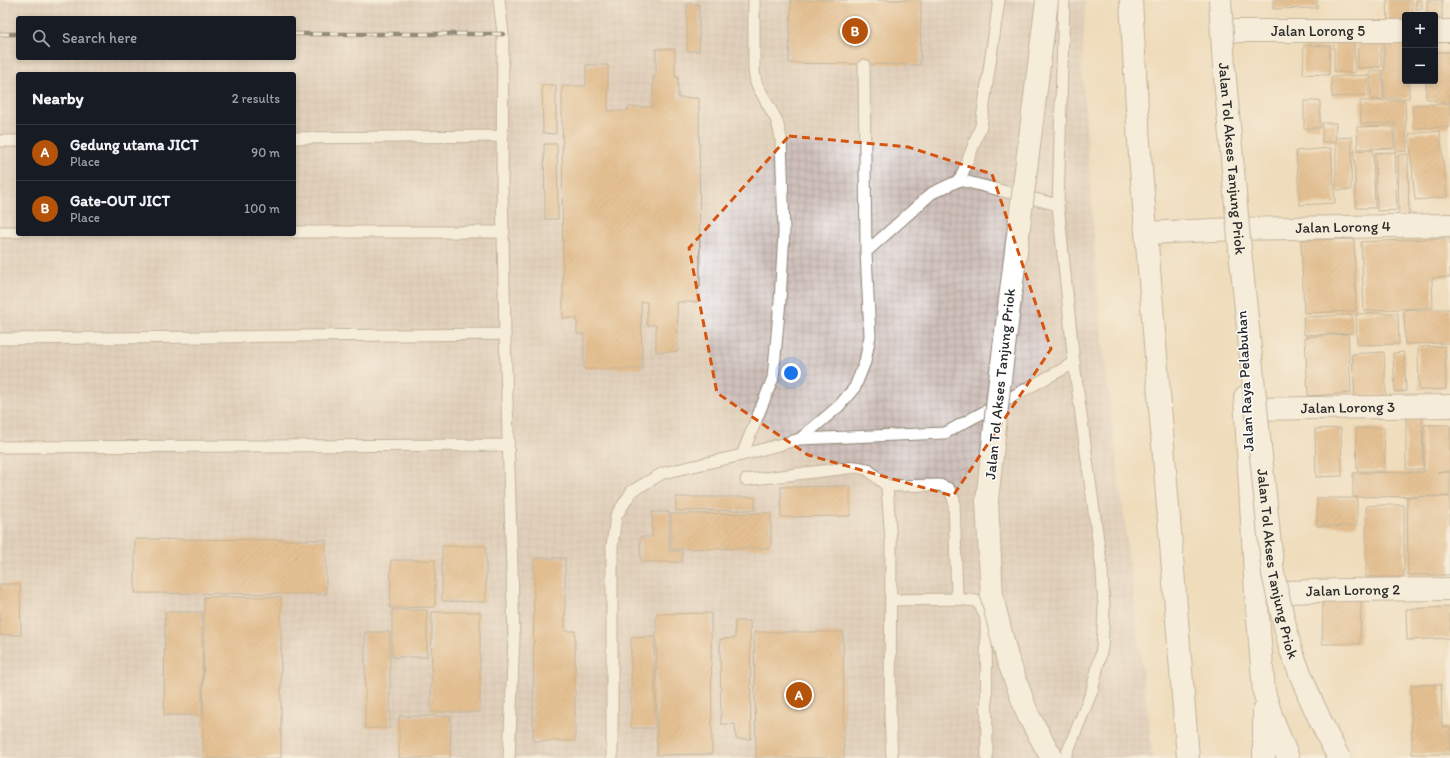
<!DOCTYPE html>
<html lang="en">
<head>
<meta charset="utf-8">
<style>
	:root { --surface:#171b24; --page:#20242c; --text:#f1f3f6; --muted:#9ea1a6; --line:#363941; --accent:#b45309 }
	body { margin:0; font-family:Itim,sans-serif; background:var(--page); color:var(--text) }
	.controls { position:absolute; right:12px; top:12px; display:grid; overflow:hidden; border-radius:4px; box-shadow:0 2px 6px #0003 }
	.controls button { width:36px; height:36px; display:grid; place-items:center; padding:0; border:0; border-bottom:1px solid var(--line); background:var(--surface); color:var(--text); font:20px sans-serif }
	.you { position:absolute; left:791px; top:373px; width:14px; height:14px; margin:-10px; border:3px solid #fff; border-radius:50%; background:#1a73e8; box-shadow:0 0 0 6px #1a73e833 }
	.badge { display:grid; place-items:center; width:26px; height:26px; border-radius:50%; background:var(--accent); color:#fff; font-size:13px; font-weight:700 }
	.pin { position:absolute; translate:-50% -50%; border:2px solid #fff; box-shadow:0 1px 4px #0006 }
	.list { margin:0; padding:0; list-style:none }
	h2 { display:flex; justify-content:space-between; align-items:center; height:52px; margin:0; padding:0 16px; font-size:17px }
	h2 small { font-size:13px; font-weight:400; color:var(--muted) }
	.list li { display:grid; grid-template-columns:26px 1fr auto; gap:12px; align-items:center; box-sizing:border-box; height:56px; padding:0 16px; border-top:1px solid var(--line) }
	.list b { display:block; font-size:15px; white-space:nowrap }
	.list p { margin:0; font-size:13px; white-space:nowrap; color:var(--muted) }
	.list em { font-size:13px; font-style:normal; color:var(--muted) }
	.icon { flex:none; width:22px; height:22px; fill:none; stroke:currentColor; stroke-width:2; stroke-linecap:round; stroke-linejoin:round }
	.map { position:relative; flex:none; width:1450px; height:758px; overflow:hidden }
	.search { position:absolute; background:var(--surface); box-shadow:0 2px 6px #0003; left:16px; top:16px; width:280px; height:44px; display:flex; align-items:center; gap:10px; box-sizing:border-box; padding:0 14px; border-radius:4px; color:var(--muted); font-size:15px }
	.panel { position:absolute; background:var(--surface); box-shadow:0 2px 6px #0003; left:16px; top:72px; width:280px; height:164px; border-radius:4px }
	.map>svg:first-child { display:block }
	.industrial { fill:url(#industrial-grid); fill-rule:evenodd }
	.building { fill:url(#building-hatch) }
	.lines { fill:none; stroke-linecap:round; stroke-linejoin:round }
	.lane-casing { stroke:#8d8473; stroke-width:13 }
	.street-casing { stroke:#8d8473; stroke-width:24 }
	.highway-casing { stroke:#8d8473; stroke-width:24 }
	.lane { stroke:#fff; stroke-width:11 }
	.street { stroke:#fff; stroke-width:22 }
	.highway { stroke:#fff; stroke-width:22 }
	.rail-casing { stroke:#2b2b2b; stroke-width:4.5 }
	.rail { stroke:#fff; stroke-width:3; stroke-dasharray:9; stroke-linecap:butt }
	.highway-bridge-casing { stroke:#8d8473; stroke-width:24; stroke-linecap:butt }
	.highway-bridge { stroke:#fff; stroke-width:22 }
	.marked { fill:none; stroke:#d5540f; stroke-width:3; stroke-dasharray:8 5; stroke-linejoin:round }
	.labels { text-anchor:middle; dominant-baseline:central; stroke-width:3; stroke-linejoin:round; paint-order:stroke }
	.street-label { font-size:15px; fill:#2b2b2b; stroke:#fff }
</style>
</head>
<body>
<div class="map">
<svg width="1450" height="758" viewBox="0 0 1450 758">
	<defs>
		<pattern id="industrial-grid" width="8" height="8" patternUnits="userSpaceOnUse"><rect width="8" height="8" fill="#cfc0ba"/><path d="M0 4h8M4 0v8" fill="none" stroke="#b2a5a0"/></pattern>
		<pattern id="building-hatch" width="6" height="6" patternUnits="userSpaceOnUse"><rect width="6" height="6" fill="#d79d5e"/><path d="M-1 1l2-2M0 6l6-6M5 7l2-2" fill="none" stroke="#af804e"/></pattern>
	</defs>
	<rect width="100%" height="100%" fill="#fff"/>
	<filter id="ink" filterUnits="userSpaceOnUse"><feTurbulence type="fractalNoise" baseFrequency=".025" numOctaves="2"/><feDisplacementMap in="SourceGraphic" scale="8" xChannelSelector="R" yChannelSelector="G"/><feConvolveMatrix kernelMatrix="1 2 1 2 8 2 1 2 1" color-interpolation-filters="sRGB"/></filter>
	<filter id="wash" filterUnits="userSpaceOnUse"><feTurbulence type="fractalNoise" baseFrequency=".012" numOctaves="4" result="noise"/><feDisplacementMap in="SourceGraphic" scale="16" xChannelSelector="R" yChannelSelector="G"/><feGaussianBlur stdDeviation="0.9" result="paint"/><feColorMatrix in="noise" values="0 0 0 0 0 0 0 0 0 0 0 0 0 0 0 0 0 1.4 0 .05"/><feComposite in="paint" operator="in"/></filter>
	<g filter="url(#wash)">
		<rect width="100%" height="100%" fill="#efdcbb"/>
		<path class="industrial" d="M0 0H1085L1082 69 1099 310 1153 758H0ZM18 18H294V58H18ZM18 74H294V234H18Z"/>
		<g id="blocks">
			<path class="building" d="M791 0H921L920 65 789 63Z
				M1273 0H1317V8L1273 9Z
				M1387 0H1412L1413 15H1405V23L1388 24Z
				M1416 0H1422V8L1416 9Z
				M1427 0H1442V23H1435V15H1427Z
				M687 4H699V51H687Z
				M1357 34H1381V67L1358 68Z
				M1384 35H1405V81H1409V98H1384Z
				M1334 39H1354L1355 73 1334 72Z
				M1304 45 1330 46 1329 75 1303 74Z
				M656 49H675V77H678V98H699L700 287H697V302H677L678 351 656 352V325H647V302H641L642 369H584V334H577V318H563L562 86H586V65H608V111H628V107H653V77H656Z
				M1435 52H1450V103H1442L1426 98V81H1435Z
				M1382 70 1383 99H1371L1370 71Z
				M1368 75 1369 95 1332 97 1331 77Z
				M542 85H556V134L543 133Z
				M1405 100 1407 151 1396 152 1395 123 1361 124 1360 101Z
				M1304 101H1320V128H1304Z
				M1450 104V127L1414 128 1412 105Z
				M1322 123H1336L1335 142H1322Z
				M1393 126 1394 148 1358 149 1357 127Z
				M1440 131 1447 197 1415 200 1409 134Z
				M1352 137 1351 190H1336V138Z
				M544 144H557L558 219H545Z
				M1331 148 1335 203 1300 205 1296 151Z
				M1373 150 1375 208H1356L1354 151Z
				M1395 152 1397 210 1377 211 1375 153Z
				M1408 154 1409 216H1399L1398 155Z
				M1450 238V277L1432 278 1433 307 1364 311 1361 242Z
				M1354 239 1356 311 1304 313 1301 240Z
				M1429 309H1450V343L1405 344 1404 310Z
				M1380 313H1398L1399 344 1357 345 1356 314Z
				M1352 315 1353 333 1304 335 1303 317Z
				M1348 334 1351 393 1308 396 1305 337Z
				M1445 346 1446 389 1419 390 1418 347Z
				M1384 352 1386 395 1355 397 1352 354Z
				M1404 352 1406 391 1395 392 1393 353Z
				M1406 414H1422L1423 469H1406Z
				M1424 425H1450V472H1437H1450V496L1353 497V473L1424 472Z
				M1341 428 1342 476 1316 477 1315 429Z
				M1356 428H1384L1385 471H1357Z
				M850 486V516L781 517V487Z
				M676 497H755V510L676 511Z
				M1407 497H1450V575H1408Z
				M1317 498H1357V526H1317Z
				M1383 505H1404V577H1366V506Z
				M652 512H669V551H682V562H641L640 537H652Z
				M771 513V548L671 549V514Z
				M135 539 326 540V594L135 593Z
				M442 546H486V602L442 601Z
				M534 558H565V631H575V741H533Z
				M391 560H435V607L390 608Z
				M0 584H20L21 635H0Z
				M204 597H281V758H203Z
				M1323 599H1361L1360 644H1322Z
				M1450 607V638L1407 640 1406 609Z
				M392 610H427V657H392Z
				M165 612H202V715H164Z
				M432 612H480V712H431Z
				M711 613 712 754 657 755 656 614Z
				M735 621H750L751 739H736L735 724H721L720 639 735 638Z
				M365 632H390V728H365Z
				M754 632H843L844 758H756Z
				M654 637 655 728H631V638Z
				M1441 684 1442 727H1450V754H1412L1411 685Z
				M399 716H451L450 758H399Z"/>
		</g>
	</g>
	<g filter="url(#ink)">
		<use href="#blocks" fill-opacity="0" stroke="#8d8473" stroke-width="1"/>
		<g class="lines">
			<defs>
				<path id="lane" d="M499 0 503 34 502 186 505 334 514 638 509 758
					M1064 0 1058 205 1074 363 1102 570 1104 609 1102 648 1092 691 1065 758
					M294 138 502 136
					M0 141H18
					M960 180 1058 205
					M0 232H18
					M294 232H504
					M866 252 932 193 960 180 981 126 999 0
					M0 339 505 334
					M800 439 945 433 1074 363
					M0 447 508 445
					M742 455 773 378 780 301 784 232 781 138 777 121 756 83 754 70V0
					M746 480 856 467 867 469 887 486 891 542 890 716 892 758
					M887 486 940 485 949 489 954 500 957 599
					M891 600 957 599 976 601 981 607 986 618 987 758
					M612 758V546L616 516 632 491 663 473 742 455 800 439 839 406 855 387 865 362 870 336 866 252 864 65"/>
				<g id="street">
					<path id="s1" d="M1231 31H1405"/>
					<path d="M1435 31H1450"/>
					<path id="s2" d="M1236 229 1450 225"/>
					<path id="s3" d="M1246 409 1450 406"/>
					<path id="s4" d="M1259 593 1345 590 1450 589"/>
				</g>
				<path id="highway" d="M1131 0 1139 143 1188 758
					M1146 233 1236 229
					M1245 397 1256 593 1264 692 1272 718 1288 758
					M1264 711V758"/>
			</defs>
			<use href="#lane" class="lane-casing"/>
			<use href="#street" class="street-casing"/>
			<use href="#highway" class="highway-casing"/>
			<use href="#lane" class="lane"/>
			<use href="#street" class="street"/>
			<use href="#highway" class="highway"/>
			<defs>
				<path id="rail" d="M0 34H18
					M294 34H503"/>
			</defs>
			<use href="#rail" class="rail-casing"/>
			<use href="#rail" class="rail"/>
			<defs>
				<g id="highway-bridge">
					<path d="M1047 0 999 388 987 501 992 597 1007 657 1028 715 1052 758"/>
					<path id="s5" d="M1220 0 1224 67 1240 250 1273 574 1290 648 1310 698 1328 737 1339 758"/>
				</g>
			</defs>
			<use href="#highway-bridge" class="highway-bridge-casing"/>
			<use href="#highway-bridge" class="highway-bridge"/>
		</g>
	</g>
	<path d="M0 0H1450V758H0ZM789 136 908 147 992 174 1051 349 953 496 808 455 717 393 689 248Z" fill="#efdcbb" fill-opacity=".55" fill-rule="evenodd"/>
	<path class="marked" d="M789 136 908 147 992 174 1051 349 953 496 808 455 717 393 689 248Z"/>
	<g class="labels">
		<g class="street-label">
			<text stroke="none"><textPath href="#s1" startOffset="87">Jalan Lorong 5</textPath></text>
			<text stroke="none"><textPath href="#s5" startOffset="159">Jalan Tol Akses Tanjung Priok</textPath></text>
			<text stroke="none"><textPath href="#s2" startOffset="107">Jalan Lorong 4</textPath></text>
			<text transform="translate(1245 381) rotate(-93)">Jalan Raya Pelabuhan</text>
			<text transform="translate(1000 384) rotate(-84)">Jalan Tol Akses Tanjung Priok</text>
			<text stroke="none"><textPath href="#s3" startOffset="102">Jalan Lorong 3</textPath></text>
			<text stroke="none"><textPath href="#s5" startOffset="567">Jalan Tol Akses Tanjung Priok</textPath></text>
			<text stroke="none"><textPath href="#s4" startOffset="94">Jalan Lorong 2</textPath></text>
		</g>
	</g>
</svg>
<div class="controls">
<button>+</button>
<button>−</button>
</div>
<div class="you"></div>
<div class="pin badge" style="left:799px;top:695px">A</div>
<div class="pin badge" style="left:855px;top:31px">B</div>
<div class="search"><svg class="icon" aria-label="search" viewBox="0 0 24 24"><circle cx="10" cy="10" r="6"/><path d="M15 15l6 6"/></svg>Search here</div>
<section class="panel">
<h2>Nearby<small>2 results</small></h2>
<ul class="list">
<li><span class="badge">A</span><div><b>Gedung utama JICT</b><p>Place</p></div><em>90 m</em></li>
<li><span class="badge">B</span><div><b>Gate-OUT JICT</b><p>Place</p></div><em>100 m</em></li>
</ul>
</section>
</div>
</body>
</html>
